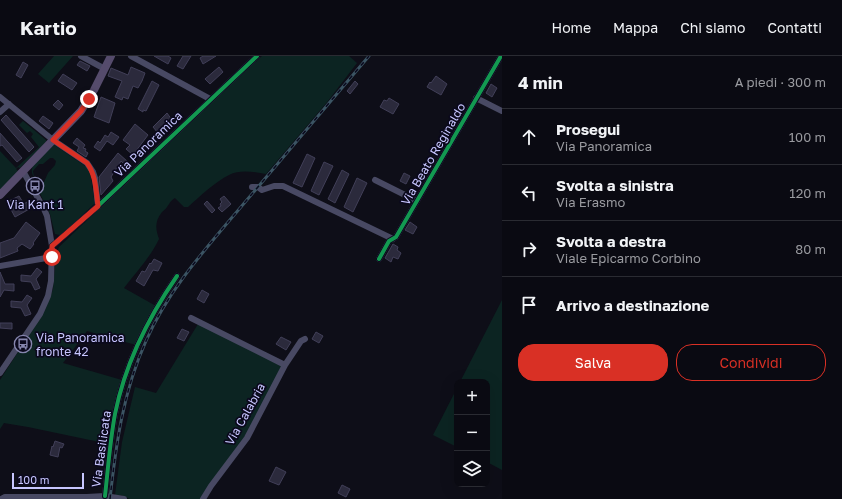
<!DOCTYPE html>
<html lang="it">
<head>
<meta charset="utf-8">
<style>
	:root { --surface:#0a0a12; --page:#13131b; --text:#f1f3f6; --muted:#999a9f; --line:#2a2b32; --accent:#d93025 }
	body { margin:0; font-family:"Golos Text",sans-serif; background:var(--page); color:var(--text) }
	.controls { position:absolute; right:12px; bottom:12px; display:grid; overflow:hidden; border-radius:8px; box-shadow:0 4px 16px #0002 }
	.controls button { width:36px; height:36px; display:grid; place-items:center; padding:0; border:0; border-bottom:1px solid var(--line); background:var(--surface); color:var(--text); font:20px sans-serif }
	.scale { position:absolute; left:12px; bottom:10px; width:72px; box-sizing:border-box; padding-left:4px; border:2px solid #c7c6ff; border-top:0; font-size:11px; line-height:14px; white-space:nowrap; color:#c7c6ff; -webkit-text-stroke:3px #0b091d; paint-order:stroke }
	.stop { position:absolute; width:12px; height:12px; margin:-9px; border:3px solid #d93025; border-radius:50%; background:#fff }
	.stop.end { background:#d93025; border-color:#fff; box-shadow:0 1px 4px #0008 }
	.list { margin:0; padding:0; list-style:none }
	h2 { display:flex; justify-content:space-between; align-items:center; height:52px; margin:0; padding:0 16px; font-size:17px }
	h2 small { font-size:13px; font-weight:400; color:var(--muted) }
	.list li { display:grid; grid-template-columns:26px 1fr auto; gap:12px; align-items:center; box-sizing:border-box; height:56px; padding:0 16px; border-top:1px solid var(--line) }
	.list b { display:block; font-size:15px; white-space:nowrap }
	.list p { margin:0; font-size:13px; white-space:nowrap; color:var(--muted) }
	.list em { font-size:13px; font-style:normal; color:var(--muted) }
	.actions { display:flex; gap:8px; padding:12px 16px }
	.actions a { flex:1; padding:9px 0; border:1px solid var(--accent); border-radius:16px; text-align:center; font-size:14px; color:var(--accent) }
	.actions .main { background:var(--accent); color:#fff }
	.icon { flex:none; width:22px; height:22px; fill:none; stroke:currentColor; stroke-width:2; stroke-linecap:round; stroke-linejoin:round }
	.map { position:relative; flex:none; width:502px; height:443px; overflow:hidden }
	header { display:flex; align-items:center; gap:24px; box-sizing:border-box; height:56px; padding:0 20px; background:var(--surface); border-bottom:1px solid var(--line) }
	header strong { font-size:19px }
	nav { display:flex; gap:22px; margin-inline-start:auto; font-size:14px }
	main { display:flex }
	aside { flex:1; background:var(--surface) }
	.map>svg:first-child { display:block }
	.green { fill:#0c2422 }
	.building { fill:#2b2a3c; stroke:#413f58 }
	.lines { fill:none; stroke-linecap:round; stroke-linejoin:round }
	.minor { stroke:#484963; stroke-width:6 }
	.major { stroke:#554b6c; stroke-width:8 }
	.rail-casing { stroke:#3b5463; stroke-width:3 }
	.rail { stroke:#0b091d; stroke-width:1.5; stroke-dasharray:4.5; stroke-linecap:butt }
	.cycleway-casing { stroke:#0b091d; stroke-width:6 }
	.cycleway { stroke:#139951; stroke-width:4 }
	.route { stroke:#d93025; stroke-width:5 }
	.labels { text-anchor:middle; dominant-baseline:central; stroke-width:3.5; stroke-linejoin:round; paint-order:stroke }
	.street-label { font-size:12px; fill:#c7c6ff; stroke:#0b091d }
	.poi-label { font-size:12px; fill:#c7c6ff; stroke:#0b091d }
</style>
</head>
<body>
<header>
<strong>Kartio</strong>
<nav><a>Home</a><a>Mappa</a><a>Chi siamo</a><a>Contatti</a></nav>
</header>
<main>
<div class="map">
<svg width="502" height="443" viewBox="0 0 502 443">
	<rect width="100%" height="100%" fill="#0e0e18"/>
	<path class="green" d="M54 0H73L49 27 38 18Z
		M262 0H349L357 7 328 45 266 118C255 116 240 113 229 119 216 125 199 141 188 151H184L175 142C169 146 171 146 167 151 166 153 164 154 162 156 155 165 155 172 159 183 150 202 136 216 124 232L156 250 136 289 87 275 63 307 122 324 109 388 28 371 4 367 0 373V324L45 254 53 233 56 199 59 191 218 39Z
		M23 65 46 84V86L20 112 18 111 16 113 18 115 0 134V95L16 112 39 91 31 81 33 78 30 75 27 77 19 69Z
		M53 88 88 112 91 121 94 143V148L68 173 60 179 55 178 50 158 34 125 39 128 44 126 48 117 55 109 56 105 53 102H50L43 108H39L33 115 34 121C25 110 46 96 53 88Z
		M502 244V414L487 406V326H460Z
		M198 268 281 309 282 312 247 380 201 443H130L121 439H115L122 386 135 331 156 337Z
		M457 332V391L433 379Z"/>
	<path class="building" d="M154 0H168L171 2 168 8Z
		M183 0H191L183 13 177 10Z
		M203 0H216L203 8 200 2Z
		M80 5 90 10 87 15 77 9Z
		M23 6 28 9 21 22 16 19Z
		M131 11 145 17 142 25 138 32 133 30 128 43 123 41 122 44 115 41 122 25 108 20 111 12 128 19Z
		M219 11 223 16 210 28 205 23Z
		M63 18 77 27 72 34 58 25Z
		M436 20 447 28 441 39 427 31 430 26 431 27Z
		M152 25 159 29 146 55 143 54V56L138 53Z
		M355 25 358 28 350 38 347 35Z
		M491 28 497 32 492 41 486 37Z
		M101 41 115 47 109 67 94 61Z
		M389 42 399 48 393 58 380 51 384 44 387 45Z
		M58 44 63 49 59 54 53 49Z
		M167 57 172 64 158 77 153 71Z
		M6 59 34 91 29 96 1 64Z
		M43 60 53 67 49 73 39 65Z
		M135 68 148 79 133 99 126 93 130 89 123 84Z
		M111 76 119 81 113 89 107 85 100 95 94 91 98 85 100 87 105 79 108 81Z
		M0 77 22 102 17 106 2 89 0 90Z
		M77 82 85 89 83 92 86 93 85 95 88 97 86 101 77 95 79 91 73 87Z
		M118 97 128 106 125 109 121 105 111 121 113 125 101 139 99 121Z
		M307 98 315 102 302 131 293 127Z
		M324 106 333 110 319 139 311 135Z
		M342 114 349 118 335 147 328 143Z
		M404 117 410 120 406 128 400 125Z
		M357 122 367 127 353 156 344 151Z
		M19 140 24 148 30 144 33 151 15 161 7 146Z
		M224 140 231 148 222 156 218 152 221 150 220 148 222 146 220 143Z
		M207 145 215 154 212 157 204 148Z
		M26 166 40 177 33 187 34 188 30 193 22 188 17 192 18 195 0 202V187L14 182Z
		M410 166 417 171 413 178 405 174Z
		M393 188 398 191 397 194 401 197 398 203 393 201 391 206 385 202Z
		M154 203 162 207 158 215 153 214 144 230 136 225 142 215 145 216 150 207 151 208Z
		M37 212 42 216 36 223 40 232 35 234 31 226 21 225V219L31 220Z
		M0 216 5 228H14V235L4 234 0 241Z
		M202 234 209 238 204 247 197 243Z
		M27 239 32 242 27 249 31 258 25 260 21 252 11 251V245L22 246Z
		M0 267H12V273L0 272Z
		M182 273 189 276 184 285 177 282Z
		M316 276 323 280 319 287 312 283Z
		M281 281 291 286 286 294 276 288Z
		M55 385 64 388 62 392 60 391 58 401 50 399 52 390 53 391Z
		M276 411 286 416 279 429 269 425Z
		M342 429 350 433 346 441 338 437Z"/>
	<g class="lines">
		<path class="minor" d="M81 0 105 13
			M131 0 210 43
			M0 41 53 84 87 107 93 116 95 122 98 150
			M476 42 502 55
			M0 56 9 48
			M375 124 417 145
			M252 131H258L262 134 274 130H283L393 183
			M52 190 98 150 257 0
			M379 203 389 185 396 181 501 0
			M0 210 52 201
			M191 262 285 309
			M0 317 40 258 48 240 51 225 52 190 47 160 44 153 23 115
			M105 440C108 413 110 385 115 358 125 308 148 262 177 220
			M1 443 5 441H87L105 440 124 443
			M203 443 211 430 247 382 285 309 301 285 305 283"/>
		<path class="major" d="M0 139 81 55 94 34 111 0"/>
		<defs>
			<path id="rail" d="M110 443C116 388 123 336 146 285 169 232 209 189 246 145 287 97 328 48 369 0"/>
		</defs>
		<use href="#rail" class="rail-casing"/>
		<use href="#rail" class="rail"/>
		<defs>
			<path id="cycleway" d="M52 190 98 150 257 0
				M379 203 389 185 396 181 501 0
				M105 440C108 413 110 385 115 358 125 308 148 262 177 220"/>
		</defs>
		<use href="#cycleway" class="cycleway-casing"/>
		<use href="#cycleway" class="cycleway"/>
	</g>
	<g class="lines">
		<path class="route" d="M52 201V190L98 150C96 135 96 119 87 107L53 84 81 55 89 43"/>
	</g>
	<defs>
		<symbol id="bus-ring" viewBox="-11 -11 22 22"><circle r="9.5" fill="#0b091d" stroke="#8686ae" stroke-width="1.5"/><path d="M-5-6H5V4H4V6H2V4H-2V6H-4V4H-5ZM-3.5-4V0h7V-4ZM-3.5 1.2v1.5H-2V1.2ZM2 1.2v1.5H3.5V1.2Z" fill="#8686ae"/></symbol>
	</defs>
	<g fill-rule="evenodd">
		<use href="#bus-ring" x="25" y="120" width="20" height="20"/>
		<use href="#bus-ring" x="13" y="278" width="20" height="20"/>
	</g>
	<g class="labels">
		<g class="street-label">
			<text transform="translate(148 88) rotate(-44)">Via Panoramica</text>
			<text transform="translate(433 98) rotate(-60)">Via Beato Reginaldo</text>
			<text transform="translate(245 358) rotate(-61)">Via Calabria</text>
			<text transform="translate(101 393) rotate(-82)">Via Basilicata</text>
		</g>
		<g class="poi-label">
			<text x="35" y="148">Via Kant 1</text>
			<text x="36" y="281" text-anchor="start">Via Panoramica<tspan x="36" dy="14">fronte 42</tspan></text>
		</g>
	</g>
</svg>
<div class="controls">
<button>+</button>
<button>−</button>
<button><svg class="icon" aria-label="layers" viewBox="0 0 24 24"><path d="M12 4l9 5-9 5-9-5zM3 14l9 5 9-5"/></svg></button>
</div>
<div class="scale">100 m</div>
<div class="stop" style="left:52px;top:201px"></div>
<div class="stop end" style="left:89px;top:43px"></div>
</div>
<aside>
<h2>4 min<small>A piedi · 300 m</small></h2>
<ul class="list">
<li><svg class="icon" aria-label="ahead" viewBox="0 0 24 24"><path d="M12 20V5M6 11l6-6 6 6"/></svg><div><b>Prosegui</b><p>Via Panoramica</p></div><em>100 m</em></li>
<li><svg class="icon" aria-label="left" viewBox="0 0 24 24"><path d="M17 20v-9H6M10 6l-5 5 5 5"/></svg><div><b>Svolta a sinistra</b><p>Via Erasmo</p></div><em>120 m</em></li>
<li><svg class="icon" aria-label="right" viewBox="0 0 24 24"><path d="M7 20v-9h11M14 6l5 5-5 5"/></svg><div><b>Svolta a destra</b><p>Viale Epicarmo Corbino</p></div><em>80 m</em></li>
<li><svg class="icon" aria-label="arrive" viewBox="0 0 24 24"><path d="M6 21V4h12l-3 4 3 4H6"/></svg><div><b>Arrivo a destinazione</b></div></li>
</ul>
<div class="actions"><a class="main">Salva</a><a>Condividi</a></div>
</aside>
</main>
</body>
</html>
